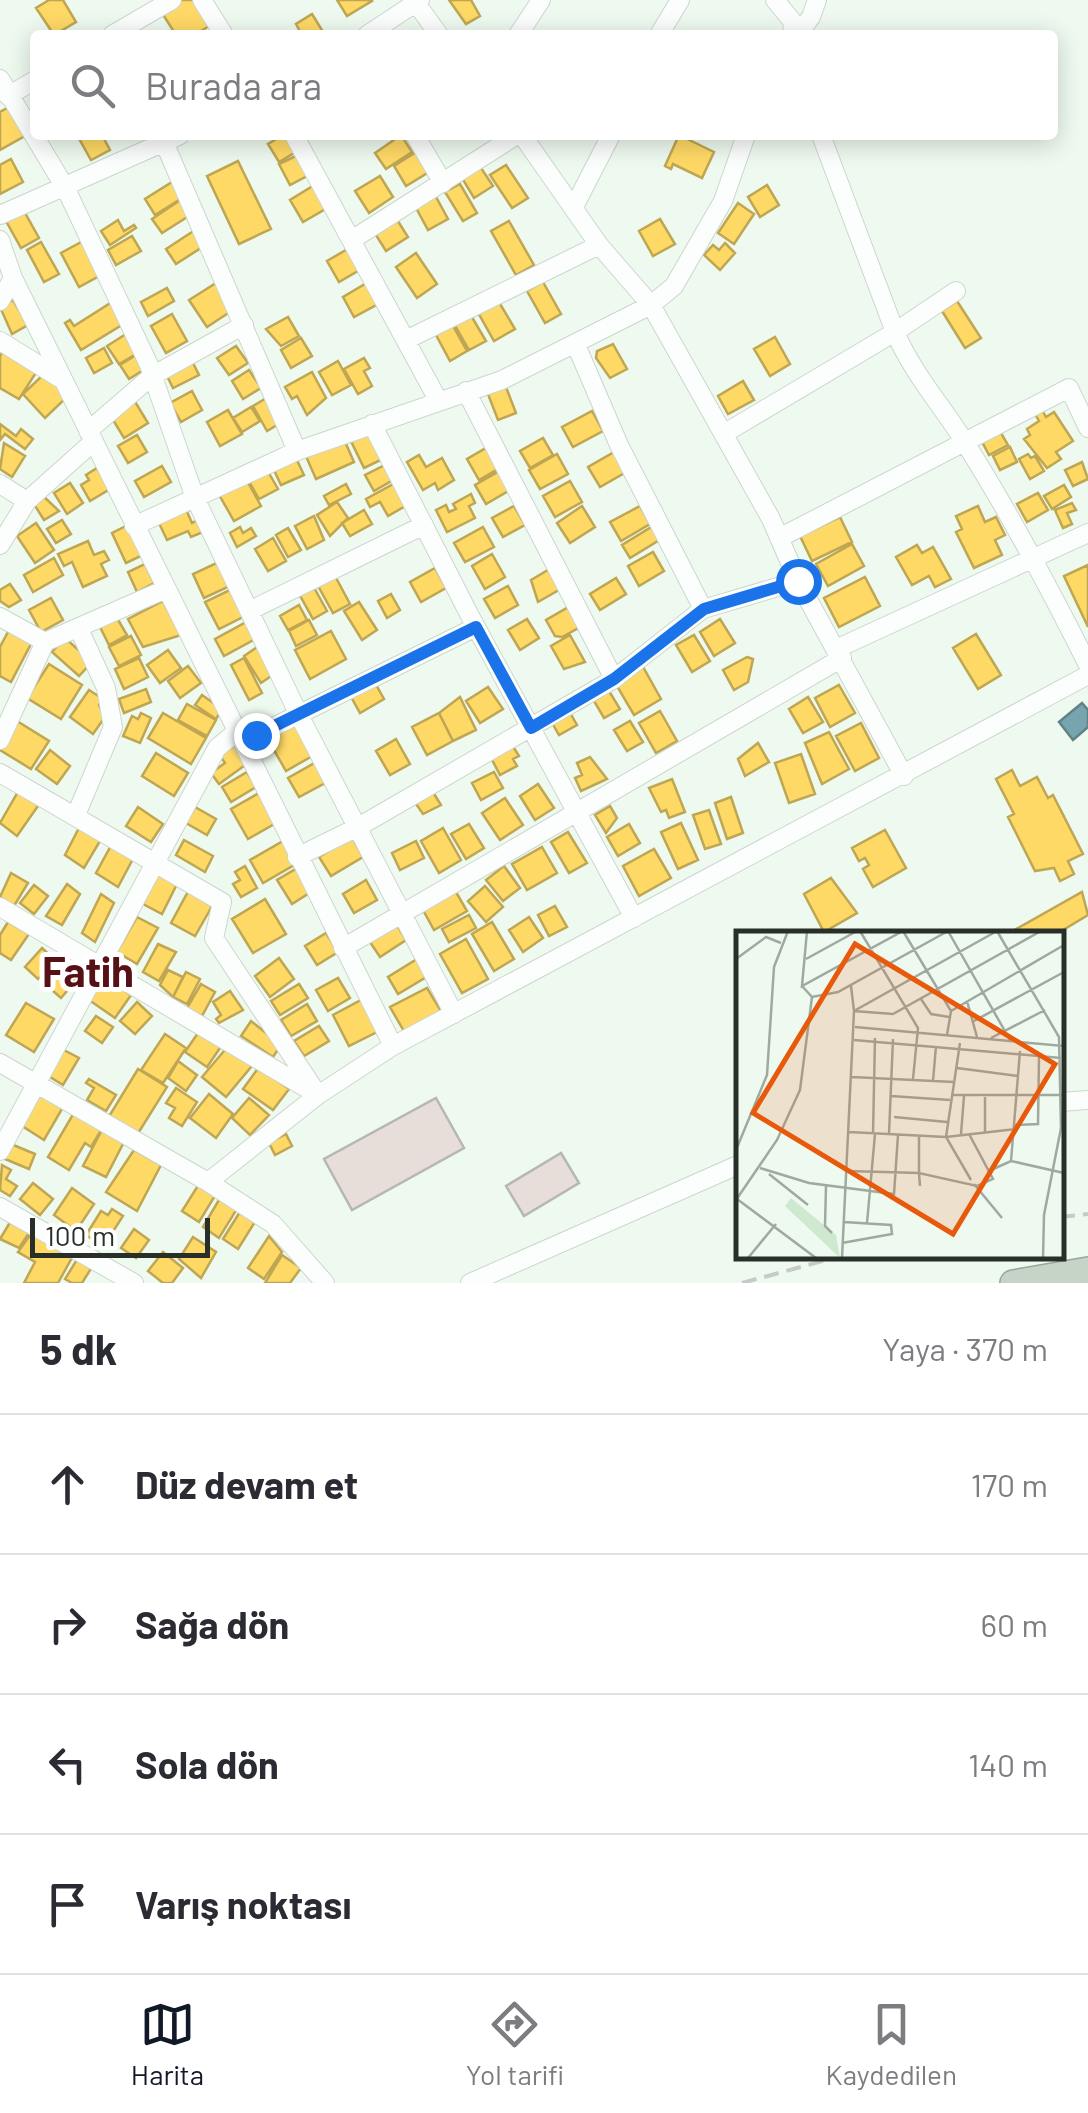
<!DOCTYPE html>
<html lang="tr">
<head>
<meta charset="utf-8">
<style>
	:root { --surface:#fff; --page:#f2f2f3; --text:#2b2b33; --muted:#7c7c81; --line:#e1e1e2; --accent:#111827 }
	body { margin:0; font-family:Barlow,sans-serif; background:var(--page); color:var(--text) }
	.scale { position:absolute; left:30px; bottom:25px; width:180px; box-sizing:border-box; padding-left:10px; border:5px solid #282f28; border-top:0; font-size:28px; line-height:35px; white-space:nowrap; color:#282f28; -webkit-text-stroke:8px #fff; paint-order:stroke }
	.stop { position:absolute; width:30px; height:30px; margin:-22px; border:8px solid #1a73e8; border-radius:50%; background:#fff }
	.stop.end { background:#1a73e8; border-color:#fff; box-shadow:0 2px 10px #0008 }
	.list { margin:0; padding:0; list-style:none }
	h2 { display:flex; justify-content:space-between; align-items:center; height:130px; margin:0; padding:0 40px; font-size:42px }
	h2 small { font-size:32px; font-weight:400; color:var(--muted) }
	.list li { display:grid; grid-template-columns:65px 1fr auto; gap:30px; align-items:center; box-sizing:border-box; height:140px; padding:0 40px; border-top:2px solid var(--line) }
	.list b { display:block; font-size:38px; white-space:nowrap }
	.list em { font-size:32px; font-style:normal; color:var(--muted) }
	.icon { flex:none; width:55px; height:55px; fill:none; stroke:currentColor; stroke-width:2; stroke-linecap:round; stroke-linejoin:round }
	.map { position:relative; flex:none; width:1088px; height:1283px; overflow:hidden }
	.search { position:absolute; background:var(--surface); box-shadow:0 5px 25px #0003; left:30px; right:30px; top:30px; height:110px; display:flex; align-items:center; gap:25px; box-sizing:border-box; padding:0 35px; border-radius:10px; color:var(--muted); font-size:38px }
	.sheet { height:690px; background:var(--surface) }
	nav { display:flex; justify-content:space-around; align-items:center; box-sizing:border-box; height:140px; border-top:2px solid var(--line); background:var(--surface); font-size:28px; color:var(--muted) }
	nav a { display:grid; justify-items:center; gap:5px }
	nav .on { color:var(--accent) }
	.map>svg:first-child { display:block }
	.homes { fill:#ffd966; stroke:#bea653; stroke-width:2.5 }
	.public { fill:#76a5af; stroke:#5f8286; stroke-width:2.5 }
	.building { fill:#e7ded9; stroke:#b6b7b2; stroke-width:2.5 }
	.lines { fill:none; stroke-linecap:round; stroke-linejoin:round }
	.minor-casing { stroke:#ccd6cd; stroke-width:20 }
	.highway-casing { stroke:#95a898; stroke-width:28 }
	.minor { stroke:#fcfefd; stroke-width:18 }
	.highway { stroke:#c6d4c8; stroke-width:25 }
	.rail { stroke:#c7cac7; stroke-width:4; stroke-dasharray:15 8; stroke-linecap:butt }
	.route { stroke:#1a73e8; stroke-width:12 }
	.labels { text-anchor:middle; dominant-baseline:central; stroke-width:10; stroke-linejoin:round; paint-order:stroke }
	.district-label { font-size:42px; font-weight:bold; fill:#561117; stroke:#fff }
	.inset-road { fill:none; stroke:#9fa99f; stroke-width:2.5 }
	.view { fill:#e8590c; fill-opacity:0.15; stroke:#e8590c; stroke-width:5 }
	.inset-edge { fill:none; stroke:#282f28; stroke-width:5 }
</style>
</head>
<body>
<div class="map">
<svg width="1088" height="1283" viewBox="0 0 1088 1283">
	<rect width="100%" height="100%" fill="#eefaef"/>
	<path class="homes" d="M49 0H63L76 22 54 35 36 8Z
		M182 0H197L212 24 195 35H176L162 13Z
		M337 0H371L372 1 347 16Z
		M449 0H471L480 16 466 24Z
		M312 14 325 35H302L296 24Z
		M9 107 25 136 0 150V112Z
		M77 135H102L110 150 91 160Z
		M283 135H290L299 150 279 162 268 144Z
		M401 135 412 152 386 169 375 153Z
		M679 135 714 152 702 178 673 164 671 169 665 166Z
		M416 152 429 172 406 186 394 166Z
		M298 155 309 175 290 185 279 164Z
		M11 159 23 182 0 194V165Z
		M238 161 271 229 239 244 207 176Z
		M477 162 493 186 474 198 459 173Z
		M506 165 528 198 512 208 490 175Z
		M380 176 393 197 369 213 355 191Z
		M172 182 182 198 155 215 145 199Z
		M316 184 329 207 303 222 290 200Z
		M460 184 477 213 463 221 445 192Z
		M767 185 779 205 760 217 748 197Z
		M435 195 448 219 428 230 415 206Z
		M182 199 192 214 162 233 152 219Z
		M738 203 754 214 734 244 718 233Z
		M24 211 39 238 21 248 6 221Z
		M396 218 408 237 386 251 374 232Z
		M660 219 675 244 653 256 639 231Z
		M118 220 124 231 134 225 136 228 110 245 101 231Z
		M509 221 534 265 516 275 491 231Z
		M195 230 204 246 176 264 166 249Z
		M132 236 141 251 116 265 108 250Z
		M85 240 103 274 79 287 61 253Z
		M41 242 59 274 44 282 27 250Z
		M725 243 735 253 720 270 704 255 713 245 719 250Z
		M351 247 363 268 339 282 327 261Z
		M416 253 437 284 417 298 396 267Z
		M370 281 382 302 354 317 343 297Z
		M543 282 561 314 545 323 527 291Z
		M216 283 233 310 207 327 189 300Z
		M167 288 174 301 148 316 141 302Z
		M496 297 515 329 494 341 476 309Z
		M13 300 28 325 12 334 0 307Z
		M957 301 981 338 965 348 942 311Z
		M112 302 125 323 81 350 65 323 70 320 74 326Z
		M469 312 486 341 469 350 453 322Z
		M172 314 187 341 166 353 151 326Z
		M288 317 299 336 281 346 266 329Z
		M453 326 467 351 450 361 436 335Z
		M126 334 138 353 119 364 107 346Z
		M775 337 790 364 770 376 754 349Z
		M301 338 312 356 291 368 281 350Z
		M613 344 627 369 610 378 596 358 597 351Z
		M236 346 248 363 229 375 217 358Z
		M5 348 39 368 19 399 0 388V356Z
		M104 348 112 363 94 373 86 358Z
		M136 355 145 369 129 379 120 365Z
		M364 358 370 368 364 371 372 386 358 394 344 369Z
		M191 359 199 375 173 388 165 372Z
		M338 361 351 385 332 395 319 372Z
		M249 370 257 382 262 378 266 385 243 399 232 381Z
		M312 372 326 398 307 415 297 396 292 399 285 387Z
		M45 373 67 397 45 418 23 394Z
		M743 381 754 400 728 414 718 396Z
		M504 382 516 413 498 420 486 389Z
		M192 391 202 410 181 422 170 403Z
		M268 397 282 422 267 431 253 406Z
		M134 400 148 423 124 438 110 415Z
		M251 407 260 421 242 432 233 418Z
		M228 410 242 434 220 446 207 422Z
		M1042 410 1046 417 1054 412 1073 441 1056 452 1061 459 1047 468 1024 439 1030 435 1027 429 1039 421 1035 414Z
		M592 411 603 431 573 447 562 427Z
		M0 424 16 436 21 429 33 439 25 449 5 434 0 440Z
		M370 427 385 458 364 468 349 437Z
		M998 428 1008 445 989 455 980 438Z
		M137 435 147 452 128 463 118 446Z
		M343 437 354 462 316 479 305 454Z
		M543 438 553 455 530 468 520 451Z
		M4 443 25 456 12 477 0 469Z
		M491 445 503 466 479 480 467 459Z
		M1010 447 1017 462 1000 470 993 456Z
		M616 451 628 471 600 487 588 467Z
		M557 454 568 474 540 489 529 470Z
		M1028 454 1031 458 1035 456 1044 471 1030 479 1019 459Z
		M419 455 426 467 442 458 454 480 438 490 435 483 423 490 407 462Z
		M295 456 304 475 281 485 272 466Z
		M1082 462 1088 479 1073 486 1065 470Z
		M385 465 393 480 374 491 365 475Z
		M162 466 171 482 144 497 135 481Z
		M97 468 110 489 90 501 81 485 89 480 86 475Z
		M266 468 278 489 259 499 247 478Z
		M503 469 510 490 486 504 475 485Z
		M245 477 261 506 234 521 218 493Z
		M570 481 582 502 555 517 543 496Z
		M397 482 409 504 388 516 380 502 370 507 366 499Z
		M70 483 83 503 67 514 54 493Z
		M346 484 351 494 329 505 324 496Z
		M1064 485 1071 497 1052 509 1044 496Z
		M1038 493 1048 510 1027 522 1017 504Z
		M471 494 475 503 469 506 475 518 447 532 436 510 446 505 449 512 456 509 453 504Z
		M42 495 59 511 44 520 32 501Z
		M337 502 348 518 330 536 317 515Z
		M1072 503 1076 510 1067 513 1072 524 1063 528 1055 510Z
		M514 506 525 525 503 537 492 518Z
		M582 506 595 527 570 543 557 523Z
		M640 506 650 524 621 541 610 522Z
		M978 506 985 522 996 517 1005 535 995 540 1002 555 974 568 956 532 962 529 956 516Z
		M185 507 192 523 198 520 203 532 191 537 188 531 167 540 157 519Z
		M364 510 372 524 350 536 342 523Z
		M314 516 324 540 307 549 295 526Z
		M840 517 852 542 812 561 800 536Z
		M62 520 71 534 56 543 47 529Z
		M36 523 54 550 35 563 17 536Z
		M128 525 143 555 126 563 112 533Z
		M653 526 661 539 630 558 622 545Z
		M240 527 243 533 251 528 256 536 237 547 230 533Z
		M483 527 494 547 465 562 454 543Z
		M288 528 301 550 288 557 276 535Z
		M273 538 286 561 268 571 255 549Z
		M88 541 94 555 104 551 109 560 101 564 107 576 83 587 72 562 64 566 58 554Z
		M852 544 864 566 828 586 816 564Z
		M917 545 922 553 933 547 951 579 935 587 929 576 912 585 896 557Z
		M653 552 664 571 639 586 628 566Z
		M492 554 505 577 485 589 472 566Z
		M54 558 63 575 33 592 24 575Z
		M221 561 232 585 204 598 193 574Z
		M145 564 154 583 137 592 128 572Z
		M1088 565V627L1064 576Z
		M553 567 564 587 538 602 531 580Z
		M435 568 446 588 421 602 410 582Z
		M334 574 350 604 333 613 317 584Z
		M865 577 880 606 839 627 824 598Z
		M616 578 626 594 600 610 590 594Z
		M10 584 21 600 9 607 0 601V590Z
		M312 584 327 611 313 619 298 592Z
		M508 586 518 605 495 618 484 599Z
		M234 588 247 615 219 629 205 602Z
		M391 594 400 610 387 618 378 601Z
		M51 598 63 620 41 632 29 610Z
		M163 601 181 635 143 647 128 619Z
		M359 602 377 630 362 640 344 611Z
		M299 605 307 620 288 630 280 616Z
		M572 605 584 625 562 637 555 636 546 620Z
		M117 618 127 635 109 645 100 627Z
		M527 619 539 638 520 650 508 630Z
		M720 619 735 643 714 656 700 632Z
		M250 620 259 637 224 656 215 639Z
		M309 620 317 635 296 646 289 631Z
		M9 630 32 642 11 682 0 676V647Z
		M331 631 346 659 310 679 295 650Z
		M976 634 1001 675 978 689 953 648Z
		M570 635 585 662 564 669 551 646Z
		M694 635 710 661 692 672 676 645Z
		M131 636 141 655 119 666 109 647Z
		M65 638 92 662 79 676 52 652Z
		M260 645 277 672 261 683 244 656Z
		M168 650 181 668 160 683 147 665Z
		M747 657 753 659 748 682 734 690 723 670Z
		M139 658 148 677 124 689 115 669Z
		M244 658 262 693 249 700 231 665Z
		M49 664 82 685 61 719 27 698Z
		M642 665 661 699 634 715 614 681Z
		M188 666 201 683 180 698 168 681Z
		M374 681 384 699 360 713 350 695Z
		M839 685 855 713 830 727 815 698Z
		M488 687 503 709 480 723 466 701Z
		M146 689 151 702 124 713 119 699Z
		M89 690 103 699 99 705 105 717 93 734 70 717Z
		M609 691 620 709 604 718 594 701Z
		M202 695 222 709 216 719 195 705Z
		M460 697 476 730 453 741 439 713Z
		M808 697 823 722 803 733 789 709Z
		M187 704 216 720 207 736 178 720Z
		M569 711 577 725 559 735 551 721Z
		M660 711 677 741 656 753 639 723Z
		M141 713 151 718 140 743 123 736 132 716 138 719Z
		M163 713 206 738 191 764 148 738Z
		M439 713 453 741 427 755 412 727Z
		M17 721 49 741 31 769 0 750Z
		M630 721 643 742 627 751 614 730Z
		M295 722 314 755 286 771 267 738Z
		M861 723 879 758 855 771 836 736Z
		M829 732 849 769 822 784 805 743Z
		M396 739 410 764 390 775 376 751Z
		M758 743 769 762 745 776 738 759Z
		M235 745 248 763 219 784 211 773 225 763 220 756Z
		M512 745 519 756 513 759 517 766 500 775 490 756Z
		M50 750 70 766 57 784 36 769Z
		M156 753 188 773 174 796 142 776Z
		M801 754 815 794 789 803 775 763Z
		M590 757 607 779 581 791 575 778 582 775 577 763Z
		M318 761 329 781 299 797 288 778Z
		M1012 770 1020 786 1037 777 1048 798 1053 795 1083 854 1068 861 1074 874 1060 881 1054 868 1035 871 1008 817 1014 814 996 779Z
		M247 772 256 787 231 802 222 787Z
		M494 772 503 788 481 800 472 783Z
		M672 779 685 812 669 818 666 810 661 812 649 788Z
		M538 784 554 808 535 820 520 796Z
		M431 789 441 805 423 814 414 801Z
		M19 790 40 803 17 836 0 823Z
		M259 793 276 823 248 839 231 809Z
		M731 797 743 833 727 839 715 803Z
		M505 798 523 825 500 840 482 813Z
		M610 806 617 818 606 833 595 815Z
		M138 807 163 824 151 842 126 826Z
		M195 807 216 819 207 835 186 823Z
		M709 810 721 844 705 849 693 815Z
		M82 822 103 836 84 868 65 855Z
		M681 823 698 860 678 869 661 832Z
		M469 824 484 848 466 859 451 834Z
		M629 824 640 843 618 856 607 837Z
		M443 828 461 860 439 873 421 841Z
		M885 830 906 868 873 887 863 869 869 865 865 858 859 861 852 848Z
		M568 832 587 863 569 873 551 842Z
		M352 837 363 857 331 876 319 857Z
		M184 840 213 856 205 872 176 855Z
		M283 841 296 864 263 883 250 860Z
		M416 841 424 858 400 870 392 853Z
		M113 842 135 855 118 887 96 873Z
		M542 847 557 873 527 890 512 864Z
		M654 849 671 878 639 896 623 866Z
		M245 866 257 888 241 897 233 884 240 880 235 872Z
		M504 866 520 888 503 901 486 880Z
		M299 867 314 890 292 904 277 880Z
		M160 870 178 882 162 914 143 904Z
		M11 873 28 883 14 906 0 897Z
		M831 878 857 913 824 932 804 894Z
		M366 880 377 900 354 913 343 894Z
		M67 884 80 894 62 925 46 916Z
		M34 885 48 896 34 914 20 903Z
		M191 886 215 901 195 936 171 923Z
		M485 886 503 907 486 922 468 901Z
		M456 892 467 911 434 930 423 910Z
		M1082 892 1088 915 1058 933H1009Z
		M101 894 114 903 95 942 82 933Z
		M265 899 286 934 253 953 232 919Z
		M555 906 567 927 549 936 538 915Z
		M469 915 476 928 449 942 442 929Z
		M137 917 158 928 137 964 117 952Z
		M529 917 543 938 523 952 509 930Z
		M8 922 29 934 11 960 0 953V935Z
		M492 922 514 959 494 971 472 934Z
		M397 925 406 940 380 957 370 942Z
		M326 933 338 952 317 965 305 946Z
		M466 939 488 979 462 993 440 954Z
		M158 944 176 952 159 981 143 972Z
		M42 948 55 960 38 979 25 967Z
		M279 958 294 979 270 997 255 976Z
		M417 959 428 976 398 994 388 977Z
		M59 965 79 977 61 998 44 983Z
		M168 970 183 977 173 997 160 985Z
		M186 972 200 979 187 1004 173 997Z
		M104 977 131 995 115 1018 89 1000Z
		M338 978 350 998 328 1011 316 990Z
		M201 984 215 992 202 1016 187 1008Z
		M299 984 308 998 280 1015 271 1001Z
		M427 988 441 1011 405 1033 390 1007Z
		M230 991 243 1010 219 1023 216 1019 221 1015 213 1002Z
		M361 1000 377 1032 349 1046 333 1015Z
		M137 1002 152 1016 135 1034 120 1021Z
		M26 1003 54 1019 34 1052 6 1035Z
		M307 1004 317 1021 291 1036 281 1020Z
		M96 1016 113 1027 102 1043 85 1031Z
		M251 1021 281 1045 273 1057 241 1036Z
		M319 1026 329 1041 304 1056 294 1041Z
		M200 1030 222 1045 207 1067 185 1052Z
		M165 1034 186 1048 163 1083 141 1070Z
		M229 1045 256 1061 226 1097 202 1077Z
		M62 1049 79 1058 63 1085 47 1075Z
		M178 1061 197 1075 186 1091 168 1078Z
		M259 1067 289 1089 273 1110 243 1089Z
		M138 1069 167 1087 137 1135 108 1118Z
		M89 1079 116 1095 106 1111 87 1100 94 1088 86 1083Z
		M40 1088 66 1102 44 1140 19 1124Z
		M176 1088 197 1102 182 1126 169 1118 175 1108 166 1103Z
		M209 1094 233 1114 216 1138 190 1118Z
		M249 1098 269 1115 250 1135 232 1118Z
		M75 1111 103 1127 91 1147 85 1143 69 1170 48 1157Z
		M104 1126 126 1138 106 1177 83 1166Z
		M286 1134 292 1146 275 1155 269 1143Z
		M11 1144 35 1154 29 1169 5 1159Z
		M134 1150 161 1165 137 1211 106 1192Z
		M2 1165 11 1170 6 1179 17 1186 10 1196 0 1190Z
		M33 1183 53 1199 40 1215 20 1199Z
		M199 1184 216 1194 199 1222 182 1211Z
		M72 1188 94 1204 76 1231 54 1215Z
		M223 1193 240 1204 219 1238 203 1227Z
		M243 1207 258 1217 238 1249 223 1239Z
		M112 1209 123 1216 103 1247 86 1235 101 1211 108 1215Z
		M12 1219 31 1230 19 1248 0 1239Z
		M134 1229 149 1240 136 1258 121 1248Z
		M33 1231 74 1254 58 1283H24L35 1262 18 1252Z
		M269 1236 282 1252 264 1279 248 1268Z
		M193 1237 216 1252 201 1278 179 1259Z
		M163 1252 183 1268 172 1283H163L148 1271Z
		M282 1255 301 1268 290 1283H265Z
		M78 1258 92 1267 82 1283H72L65 1279Z"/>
	<path class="public" d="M1082 703 1088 710V727L1073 740 1059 722Z"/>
	<path class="building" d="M436 1098 464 1148 352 1210 324 1159Z
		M561 1153 579 1183 524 1216 506 1186Z"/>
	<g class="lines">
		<defs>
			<path id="minor" d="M202 0 224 35
				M775 0 793 22 792 35
				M416 3 439 35
				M112 35 172 0
				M367 35 420 0
				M518 35 541 0
				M659 35 680 0
				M797 35 811 17 817 0
				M0 79 66 189 149 365 195 498 299 715 454 1014
				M8 96 35 80
				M294 135 438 400
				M415 135 443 183
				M522 135 599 245 651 305 771 519 798 581 904 776
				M821 135 895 332 956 291
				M164 142 297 451
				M575 205 611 135
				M0 215 180 135
				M353 239 517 135
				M0 240 13 278 393 1046
				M0 301 13 278
				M408 339 599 245
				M0 341 63 380
				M576 345 619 445 703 609
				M466 391 614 679
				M372 424 470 616 634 918
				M88 431 152 376 244 325
				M725 433 895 332C914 376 945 409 969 449 1013 519 1051 591 1088 665
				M0 484 27 501
				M134 526 297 451 502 380 651 305 674 286 723 201 746 135
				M779 538 1069 388 1088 428
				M0 545 27 501 93 442
				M249 611 424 525
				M0 617 45 642
				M836 649 1088 533
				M0 740 45 642 166 589
				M0 773 222 902 214 938 318 1095 208 1182
				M76 815 113 727 106 688 79 629
				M297 857 360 826 614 679 703 609 798 581
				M0 907 318 1095 393 1046 1088 675
				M343 948 842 658
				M0 1063 208 1182 273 1224 325 1283
				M1060 1102 1088 1100
				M0 1151 217 748 235 733 257 735 476 627
				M0 1207 134 1283
				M470 1283 738 1165"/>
			<path id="highway" d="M1013 1283 1088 1270"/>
		</defs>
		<use href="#minor" class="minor-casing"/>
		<use href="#highway" class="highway-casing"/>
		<use href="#minor" class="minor"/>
		<use href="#highway" class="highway"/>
		<path class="rail" d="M1060 1217 1088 1214
			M742 1283 841 1256"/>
	</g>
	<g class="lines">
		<path class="route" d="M256 735 476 627 531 728 614 679 704 609 798 581"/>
	</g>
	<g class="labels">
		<g class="district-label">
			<text x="88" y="970">Fatih</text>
		</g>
	</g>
	<g transform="translate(736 931)">
		<rect width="328" height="328" fill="#eefaef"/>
		<path d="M55 267 100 304 104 327 49 275Z" fill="#cfe9d1"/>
		<path class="inset-road" d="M71 0 66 55 167 0 215 80 211 104M124 0 182 97 177 148M212 0 274 109M261 0 323 106 325 197 308 284 307 327M0 28 30 6 45 12M70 28 121 0M66 55 76 66 102 61 212 0M115 55 118 80 157 83 305 0M185 68 195 83 213 86M231 70 241 106M215 80 328 14M238 90 328 41M119 96 328 115M255 107 309 79M118 109 325 127M224 112 210 206 235 249M221 137 282 145M116 146 218 151M197 150 200 115M216 164H328M155 165 214 169M249 166V202M158 186 211 191M279 194 302 193 303 125M113 201 210 206 280 198M137 203 139 107M153 203 157 108M225 203 228 165M0 219 31 144 38 36 52 0M275 230 284 120M24 237 73 252 158 263 162 204M255 239 275 230 328 242M112 240 183 242V206M33 243 72 274M238 253 266 287M90 255 89 295 96 302M184 255 183 242 241 255 257 248 233 203M1 268 80 327M0 269 41 209 64 159 76 66M131 292 139 203M106 312 156 303 155 294 108 291M12 327 40 293M106 327 118 80 261 0"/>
		<path class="view" d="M119 13 319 133 217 303 17 182Z"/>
		<rect width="328" height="328" class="inset-edge"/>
	</g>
</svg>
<div class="scale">100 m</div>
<div class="stop" style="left:798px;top:581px"></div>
<div class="stop end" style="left:256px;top:735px"></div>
<div class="search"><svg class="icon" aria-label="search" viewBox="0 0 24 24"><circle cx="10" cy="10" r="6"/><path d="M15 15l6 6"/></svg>Burada ara</div>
</div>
<section class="sheet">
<h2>5 dk<small>Yaya · 370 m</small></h2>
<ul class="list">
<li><svg class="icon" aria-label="ahead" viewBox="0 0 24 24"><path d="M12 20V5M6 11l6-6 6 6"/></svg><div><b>Düz devam et</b></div><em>170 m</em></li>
<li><svg class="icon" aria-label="right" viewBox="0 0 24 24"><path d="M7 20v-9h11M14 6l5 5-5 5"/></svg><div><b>Sağa dön</b></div><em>60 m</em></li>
<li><svg class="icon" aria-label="left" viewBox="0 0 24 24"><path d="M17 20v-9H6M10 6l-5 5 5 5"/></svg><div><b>Sola dön</b></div><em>140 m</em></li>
<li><svg class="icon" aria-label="arrive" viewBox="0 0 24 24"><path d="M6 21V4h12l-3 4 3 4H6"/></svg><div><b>Varış noktası</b></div></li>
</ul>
</section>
<nav>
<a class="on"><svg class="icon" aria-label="map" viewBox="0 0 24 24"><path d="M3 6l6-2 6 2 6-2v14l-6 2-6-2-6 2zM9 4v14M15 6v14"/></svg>Harita</a>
<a><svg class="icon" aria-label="directions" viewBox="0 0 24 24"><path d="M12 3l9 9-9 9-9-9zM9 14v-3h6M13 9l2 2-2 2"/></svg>Yol tarifi</a>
<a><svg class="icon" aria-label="saved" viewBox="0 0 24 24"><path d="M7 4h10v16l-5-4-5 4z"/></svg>Kaydedilen</a>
</nav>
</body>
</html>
